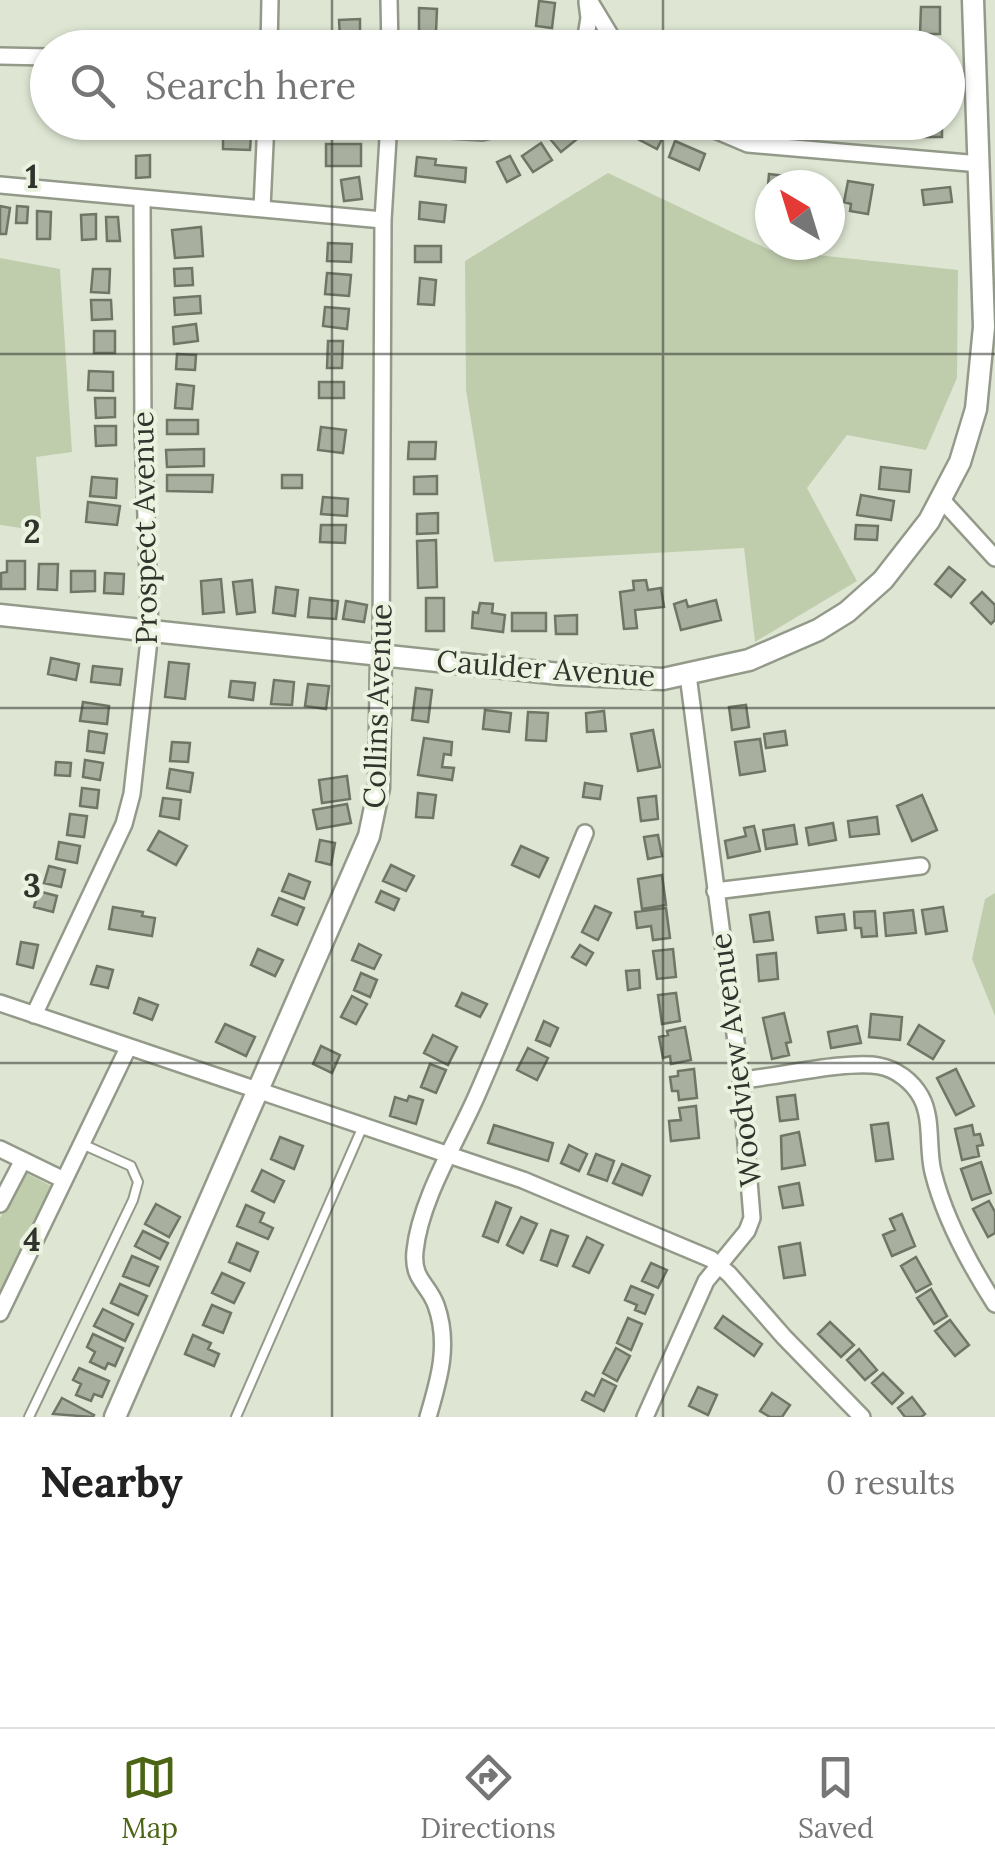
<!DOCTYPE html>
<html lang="en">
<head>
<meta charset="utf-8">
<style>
	:root { --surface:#fff; --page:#f6f6f6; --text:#222; --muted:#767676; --line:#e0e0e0; --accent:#4b6515 }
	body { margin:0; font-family:Lora,serif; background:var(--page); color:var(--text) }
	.compass { position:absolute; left:755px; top:170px; width:90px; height:90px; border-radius:50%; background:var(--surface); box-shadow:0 2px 8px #0004; rotate:322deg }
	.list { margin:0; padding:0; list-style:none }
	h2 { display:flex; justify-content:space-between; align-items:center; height:130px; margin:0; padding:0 40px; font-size:42px }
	h2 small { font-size:32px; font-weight:400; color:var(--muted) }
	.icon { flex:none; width:55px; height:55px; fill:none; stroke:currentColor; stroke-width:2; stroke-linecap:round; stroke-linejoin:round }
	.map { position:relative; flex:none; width:995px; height:1417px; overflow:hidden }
	.search { position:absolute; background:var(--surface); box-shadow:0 2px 8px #0004; left:30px; right:30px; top:30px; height:110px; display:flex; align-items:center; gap:25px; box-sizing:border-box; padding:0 35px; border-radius:55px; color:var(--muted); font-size:38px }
	.sheet { height:310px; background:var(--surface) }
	nav { display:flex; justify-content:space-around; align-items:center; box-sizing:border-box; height:140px; border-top:2px solid var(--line); background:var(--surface); font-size:28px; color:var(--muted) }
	nav a { display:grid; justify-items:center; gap:5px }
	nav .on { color:var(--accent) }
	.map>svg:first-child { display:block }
	.green { fill:#c0cdad }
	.building { fill:#a8af9e; stroke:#6f7666; stroke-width:2.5 }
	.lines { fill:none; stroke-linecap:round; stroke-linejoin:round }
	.lane-casing { stroke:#939a89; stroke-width:12 }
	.street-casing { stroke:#939a89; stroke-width:20 }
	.secondary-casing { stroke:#939a89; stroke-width:25 }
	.lane { stroke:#fff; stroke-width:8 }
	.street { stroke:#fff; stroke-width:15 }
	.secondary { stroke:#fff; stroke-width:20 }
	.grid { fill:none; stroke:#31342d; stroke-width:2.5; stroke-opacity:0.55 }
	.labels { text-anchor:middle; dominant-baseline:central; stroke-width:8; stroke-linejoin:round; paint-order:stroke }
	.street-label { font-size:30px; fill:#31342d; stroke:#ebf3e0 }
	.grid-label { font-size:32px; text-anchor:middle; font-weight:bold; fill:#31342d; stroke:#ebf3e0; stroke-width:8; stroke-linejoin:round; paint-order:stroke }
</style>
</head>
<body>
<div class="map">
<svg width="995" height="1417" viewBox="0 0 995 1417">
	<rect width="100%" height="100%" fill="#dee6d3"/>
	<path class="green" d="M608 173 770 250 958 270 957 378 926 450 847 435 807 488 857 581 755 642 744 548 494 562 466 390 465 261Z
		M0 258 60 269 72 452 36 457 42 531 0 525Z
		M995 893V1016L972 959 985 899Z
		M24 1172 55 1188 0 1297V1218Z"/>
	<path class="building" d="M539 1 555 3 552 28 536 26Z
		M921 7H940V34H920Z
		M419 8 437 9 436 32H419Z
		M360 19V37L340 38 339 20Z
		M436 36 437 48H419V37Z
		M639 122 664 135 657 149 632 136Z
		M852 122H871V135H852Z
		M920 122H942V137H909V124Z
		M568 127 577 139 561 152 551 140Z
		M223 133 251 134 250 150 223 149Z
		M675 141 705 154 699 170 669 157Z
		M541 143 552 160 533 172 522 156Z
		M326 144H361V166H326Z
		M150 155V177L136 178V156Z
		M510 156 520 175 507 182 497 162Z
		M417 157 436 159 435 165 466 168 465 182 415 176Z
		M769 174 787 176 786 185H770V197H767Z
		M359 177 362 199 344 201 341 180Z
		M848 181 873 185 868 214 850 211 851 204 844 202Z
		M950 187 952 202 924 205 922 190Z
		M420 202 446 205 444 222 419 219Z
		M0 206 10 208 6 234H0Z
		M17 206 28 207 27 223H16Z
		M37 211 51 212 50 239H37Z
		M96 214V239L82 240 81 215Z
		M106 217H118L120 241H107Z
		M201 227 203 256 175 258 172 230Z
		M328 243 352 244 351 262 327 261Z
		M415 246H441V262H415Z
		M192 268 193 285 175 286 174 269Z
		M93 269H110L109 293 91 292Z
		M327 273 351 275 349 296 325 294Z
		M420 278 436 280 434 305 418 304Z
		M200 296 201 313 175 315 174 298Z
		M91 300H111L112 319 92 320Z
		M325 307 349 309 347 329 323 326Z
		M196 324 198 341 174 344 173 327Z
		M94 331H115V353H94Z
		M328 341H343L342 368H327Z
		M177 354 196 355 195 370 176 369Z
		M89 371 113 372V391L88 390Z
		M319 382H344V398H319Z
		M177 384 194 386 192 409 175 408Z
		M95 398H115V417L96 418Z
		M167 420H198V434H167Z
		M95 426H116V445L96 446Z
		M321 427 346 430 343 453 318 450Z
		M409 442H436L435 459H408Z
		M204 449V466L167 467 166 450Z
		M881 467 911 470 909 492 879 489Z
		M167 475H213L212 492 167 491Z
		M282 475H302V488H282Z
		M437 476V494H414V477Z
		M92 477 117 479 116 498 90 496Z
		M861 495 894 501 891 520 857 515Z
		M323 497 348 499 347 516 321 514Z
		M88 502 120 506 117 525 86 522Z
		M438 513V533L417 534V514Z
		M321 525H346L345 543 320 542Z
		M856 525 878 526 877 540 855 539Z
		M436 540 437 587 418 588 417 541Z
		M7 561H25V589H1V573L7 572Z
		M39 564H58L57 590 38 589Z
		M949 567 965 580 951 597 935 584Z
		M71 571H95V591L71 592Z
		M105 573 124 574 123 594 104 593Z
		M221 579 224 612 203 614 201 581Z
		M252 580 255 612 237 614 233 582Z
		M646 580 648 590 661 588 664 607 635 610 637 628 624 629 620 592 634 590 633 581Z
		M276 587 298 590 295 616 273 613Z
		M982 592 995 605V620L991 624 971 603Z
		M310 598 338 601 336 619 308 617Z
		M426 598H444V631H426Z
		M686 600 688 607 716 600 721 620 681 630 674 604Z
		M346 601 367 605 364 622 343 619Z
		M480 603 493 604 492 613 505 615 503 632 472 628 473 612 478 613Z
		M512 613H546V631H512Z
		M577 615V634H556L555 616Z
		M51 658 79 664 76 680 48 674Z
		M169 662 189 664 185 699 165 697Z
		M93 666 122 669 120 685 91 682Z
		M274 680 294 682 292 705 271 704Z
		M231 681 255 683 253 700 229 697Z
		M308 684 329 686 326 709 305 706Z
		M416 688 432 690 428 722 412 720Z
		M83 702 109 706 107 724 80 721Z
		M746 705 749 727 732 730 729 707Z
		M485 710 511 713 509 732 483 729Z
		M604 711 606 731 587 732 586 713Z
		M528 712 548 713 546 741 526 740Z
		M653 730 660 767 638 771 631 734Z
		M89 731 107 734 104 753 87 751Z
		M785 731 787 745 766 748 764 734Z
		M424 738 452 742 451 755 444 754 442 767 454 768 452 780 418 775Z
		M760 739 765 771 740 775 735 742Z
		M172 742 190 743 188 762 170 761Z
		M85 760 103 763 100 780 83 777Z
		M56 762 71 763 70 776 55 775Z
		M170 769 193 773 190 792 167 788Z
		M347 776 350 799 322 803 319 780Z
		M585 783 602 786 600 799 583 797Z
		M82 788 99 790 97 808 80 806Z
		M418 793 436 795 433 818 416 817Z
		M922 795 937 830 912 841 897 806Z
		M656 796 658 819 641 821 638 798Z
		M163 798 181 800 179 819 160 816Z
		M347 804 351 823 317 829 313 810Z
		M70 814 87 816 84 837 67 835Z
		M877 817 879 834 850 837 848 821Z
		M833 823 836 840 809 845 806 828Z
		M794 825 797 844 766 849 763 830Z
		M754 826 760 851 728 858 725 841 746 836 744 828Z
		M159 831 187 846 176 865 148 850Z
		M658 835 662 856 648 859 644 837Z
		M320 840 335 843 331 865 316 861Z
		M59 842 80 846 77 863 56 859Z
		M521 846 548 858 539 877 512 865Z
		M391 865 414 876 406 891 383 881Z
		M49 866 65 870 61 887 44 883Z
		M289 874 310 882 304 899 282 891Z
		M662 875 666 905 642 909 638 879Z
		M38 891 57 896 53 912 34 907Z
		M381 891 399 899 394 910 376 902Z
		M279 898 304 908 297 925 272 915Z
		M595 906 611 913 598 940 582 932Z
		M113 907 143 912 142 916 155 918 152 936 109 929Z
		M943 907 947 931 926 934 922 910Z
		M666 908 670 938 653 940 651 926 637 928 635 912Z
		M913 910 916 933 886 936 884 913Z
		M875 911 877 936 862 937 861 928H855L854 912Z
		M769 912 773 940 754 942 750 915Z
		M844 914 846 930 818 933 816 917Z
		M21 942 38 945 33 968 17 964Z
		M359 944 381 955 374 969 352 960Z
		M580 945 593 953 586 965 572 957Z
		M258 949 283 960 275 976 251 965Z
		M673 949 676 977 657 979 653 951Z
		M776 953 778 979 759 981 757 955Z
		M97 966 113 970 108 988 91 984Z
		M639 970 640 988 628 990 626 971Z
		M361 973 377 980 370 997 354 990Z
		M462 993 487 1004 480 1017 456 1006Z
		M676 993 680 1021 662 1024 658 995Z
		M352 996 367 1004 356 1024 341 1017Z
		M139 998 158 1005 152 1020 134 1013Z
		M784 1013 791 1042 786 1043 789 1055 772 1059 763 1018Z
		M871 1014 902 1017 900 1040 869 1037Z
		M544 1021 558 1028 550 1046 536 1040Z
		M225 1024 255 1037 246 1056 216 1042Z
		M919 1025 944 1041 933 1059 908 1044Z
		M857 1026 861 1043 831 1048 828 1032Z
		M685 1027 691 1060 671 1064 670 1056 663 1058 659 1037 668 1035 667 1031Z
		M433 1035 457 1047 448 1065 424 1053Z
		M321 1046 340 1055 332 1073 313 1064Z
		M528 1048 548 1058 537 1080 517 1070Z
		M430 1064 446 1070 436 1093 421 1087Z
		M694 1069 697 1098 679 1100 678 1091H672L670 1077 678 1076V1071Z
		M956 1069 974 1106 956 1115 937 1078Z
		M795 1095 798 1119 780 1121 777 1097Z
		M409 1096 423 1100 416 1124 390 1116 395 1097 407 1101Z
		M696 1106 699 1138 671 1141 669 1121 681 1120 679 1108Z
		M888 1123 893 1159 876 1161 871 1125Z
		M494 1125 553 1143 548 1161 488 1143Z
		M972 1125 974 1135 980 1134 983 1145 977 1146 979 1156 962 1160 955 1129Z
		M799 1132 805 1165 782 1169 781 1136Z
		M280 1137 303 1146 294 1169 271 1159Z
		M569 1145 587 1154 579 1171 561 1163Z
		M596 1154 614 1161 607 1181 588 1174Z
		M981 1162 991 1193 972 1200 961 1169Z
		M622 1164 650 1176 642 1195 613 1183Z
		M262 1170 284 1181 274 1202 252 1191Z
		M799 1183 803 1205 783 1208 779 1187Z
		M989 1201 995 1212V1233L988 1237 973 1209Z
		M496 1202 511 1208 498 1242 483 1236Z
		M156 1204 180 1217 169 1237 145 1224Z
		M246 1205 264 1213 260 1222 273 1228 268 1239 237 1226Z
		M902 1214 915 1246 892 1256 883 1235 895 1230 890 1219Z
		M521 1217 537 1224 523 1253 507 1245Z
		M551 1230 568 1236 557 1266 541 1260Z
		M143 1231 168 1243 160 1259 135 1246Z
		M587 1237 603 1245 589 1273 573 1266Z
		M237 1243 258 1252 250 1271 229 1262Z
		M800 1243 805 1275 784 1278 779 1247Z
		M132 1256 158 1267 149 1286 123 1276Z
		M916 1257 931 1284 916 1292 901 1266Z
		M651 1263 667 1270 658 1288 642 1281Z
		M222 1273 244 1283 234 1303 212 1293Z
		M120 1284 147 1296 138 1315 111 1303Z
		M631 1286 653 1295 645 1314 635 1310 637 1305 625 1300Z
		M931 1289 947 1316 934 1324 917 1298Z
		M212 1305 231 1313 223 1333 203 1325Z
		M103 1309 133 1324 125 1341 94 1326Z
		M723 1316 762 1344 754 1356 715 1328Z
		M628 1318 642 1324 631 1350 617 1343Z
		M950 1320 969 1345 955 1356 935 1331Z
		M830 1322 854 1345 841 1357 818 1334Z
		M93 1334 123 1348 115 1366 108 1363 105 1369 90 1362 95 1352 87 1347Z
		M193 1335 211 1343 208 1349 219 1354 214 1366 185 1354Z
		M616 1348 630 1356 617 1381 603 1373Z
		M859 1349 877 1370 865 1380 847 1360Z
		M79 1368 109 1381 102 1397 94 1394 91 1401 76 1395 81 1384 73 1380Z
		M883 1373 903 1393 892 1404 872 1383Z
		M602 1379 616 1386 604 1411 582 1400 586 1392 594 1396Z
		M698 1387 717 1395 708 1415 689 1406Z
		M772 1393 790 1405 782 1417H770L760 1411Z
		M912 1397 925 1414 921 1417H905L898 1408Z
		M62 1398 94 1415 93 1417 53 1414Z"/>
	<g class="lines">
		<defs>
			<path id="lane" d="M29 1417 133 1200 138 1182 131 1166 82 1144
				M236 1417 363 1126"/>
			<path id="street" d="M389 0 390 48
				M589 0 618 48
				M269 48 270 0
				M584 48 589 18 587 2
				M0 56 48 57
				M696 122 748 144 980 164
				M389 126 482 132 523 122
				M0 185 383 220
				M262 208 266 122
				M942 500 995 558
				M381 655 383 220 389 122
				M715 891 921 866
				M0 1003 523 1180 711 1259 729 1274 784 1337 862 1417
				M34 1015 124 824 132 794 150 631 143 432 142 198
				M741 1080C777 1077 847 1060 879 1066 896 1069 912 1081 921 1097 933 1119 927 1148 933 1172 944 1217 970 1265 995 1304
				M0 1149 64 1180
				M0 1204 23 1160
				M0 1313 128 1048
				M428 1417C439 1380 450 1344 436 1305 428 1283 412 1280 415 1251 420 1200 457 1141 477 1095 515 1008 549 920 585 833
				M645 1417 706 1281 747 1231 752 1218 741 1080 688 675"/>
			<path id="secondary" d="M0 615 560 674 663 679 749 660 818 630 847 612 883 580 929 521 960 462 976 409 984 327 973 0
				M115 1417 369 836 379 788 381 655"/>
		</defs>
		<use href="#lane" class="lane-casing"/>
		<use href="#street" class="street-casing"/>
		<use href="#secondary" class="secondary-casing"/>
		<use href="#lane" class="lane"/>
		<use href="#street" class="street"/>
		<use href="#secondary" class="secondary"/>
	</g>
	<path class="grid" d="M332 0V48M663 0V48M332 122V1417M663 122V1417M0 354H995M0 708H995M0 1063H995"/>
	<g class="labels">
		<g class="street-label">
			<text transform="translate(144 528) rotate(-91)">Prospect Avenue</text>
			<text transform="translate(546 668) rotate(4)">Caulder Avenue</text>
			<text transform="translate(377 706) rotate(-88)">Collins Avenue</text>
			<text transform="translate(735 1060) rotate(-97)">Woodview Avenue</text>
		</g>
	</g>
	<g class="grid-label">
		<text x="32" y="188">1</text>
		<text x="32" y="543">2</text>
		<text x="32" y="897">3</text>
		<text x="32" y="1251">4</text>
	</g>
</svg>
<svg class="compass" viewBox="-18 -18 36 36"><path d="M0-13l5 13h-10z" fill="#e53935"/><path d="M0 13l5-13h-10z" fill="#767676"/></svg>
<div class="search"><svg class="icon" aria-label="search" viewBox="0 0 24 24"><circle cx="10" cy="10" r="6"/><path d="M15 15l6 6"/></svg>Search here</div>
</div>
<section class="sheet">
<h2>Nearby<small>0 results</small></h2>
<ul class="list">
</ul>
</section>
<nav>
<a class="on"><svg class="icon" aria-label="map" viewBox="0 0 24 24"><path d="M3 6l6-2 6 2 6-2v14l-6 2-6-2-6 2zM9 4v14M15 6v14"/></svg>Map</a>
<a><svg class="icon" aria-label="directions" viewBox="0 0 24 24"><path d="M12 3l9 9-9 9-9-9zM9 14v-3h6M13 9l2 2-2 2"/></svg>Directions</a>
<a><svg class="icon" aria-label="saved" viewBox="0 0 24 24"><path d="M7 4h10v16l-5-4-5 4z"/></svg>Saved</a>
</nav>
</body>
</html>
